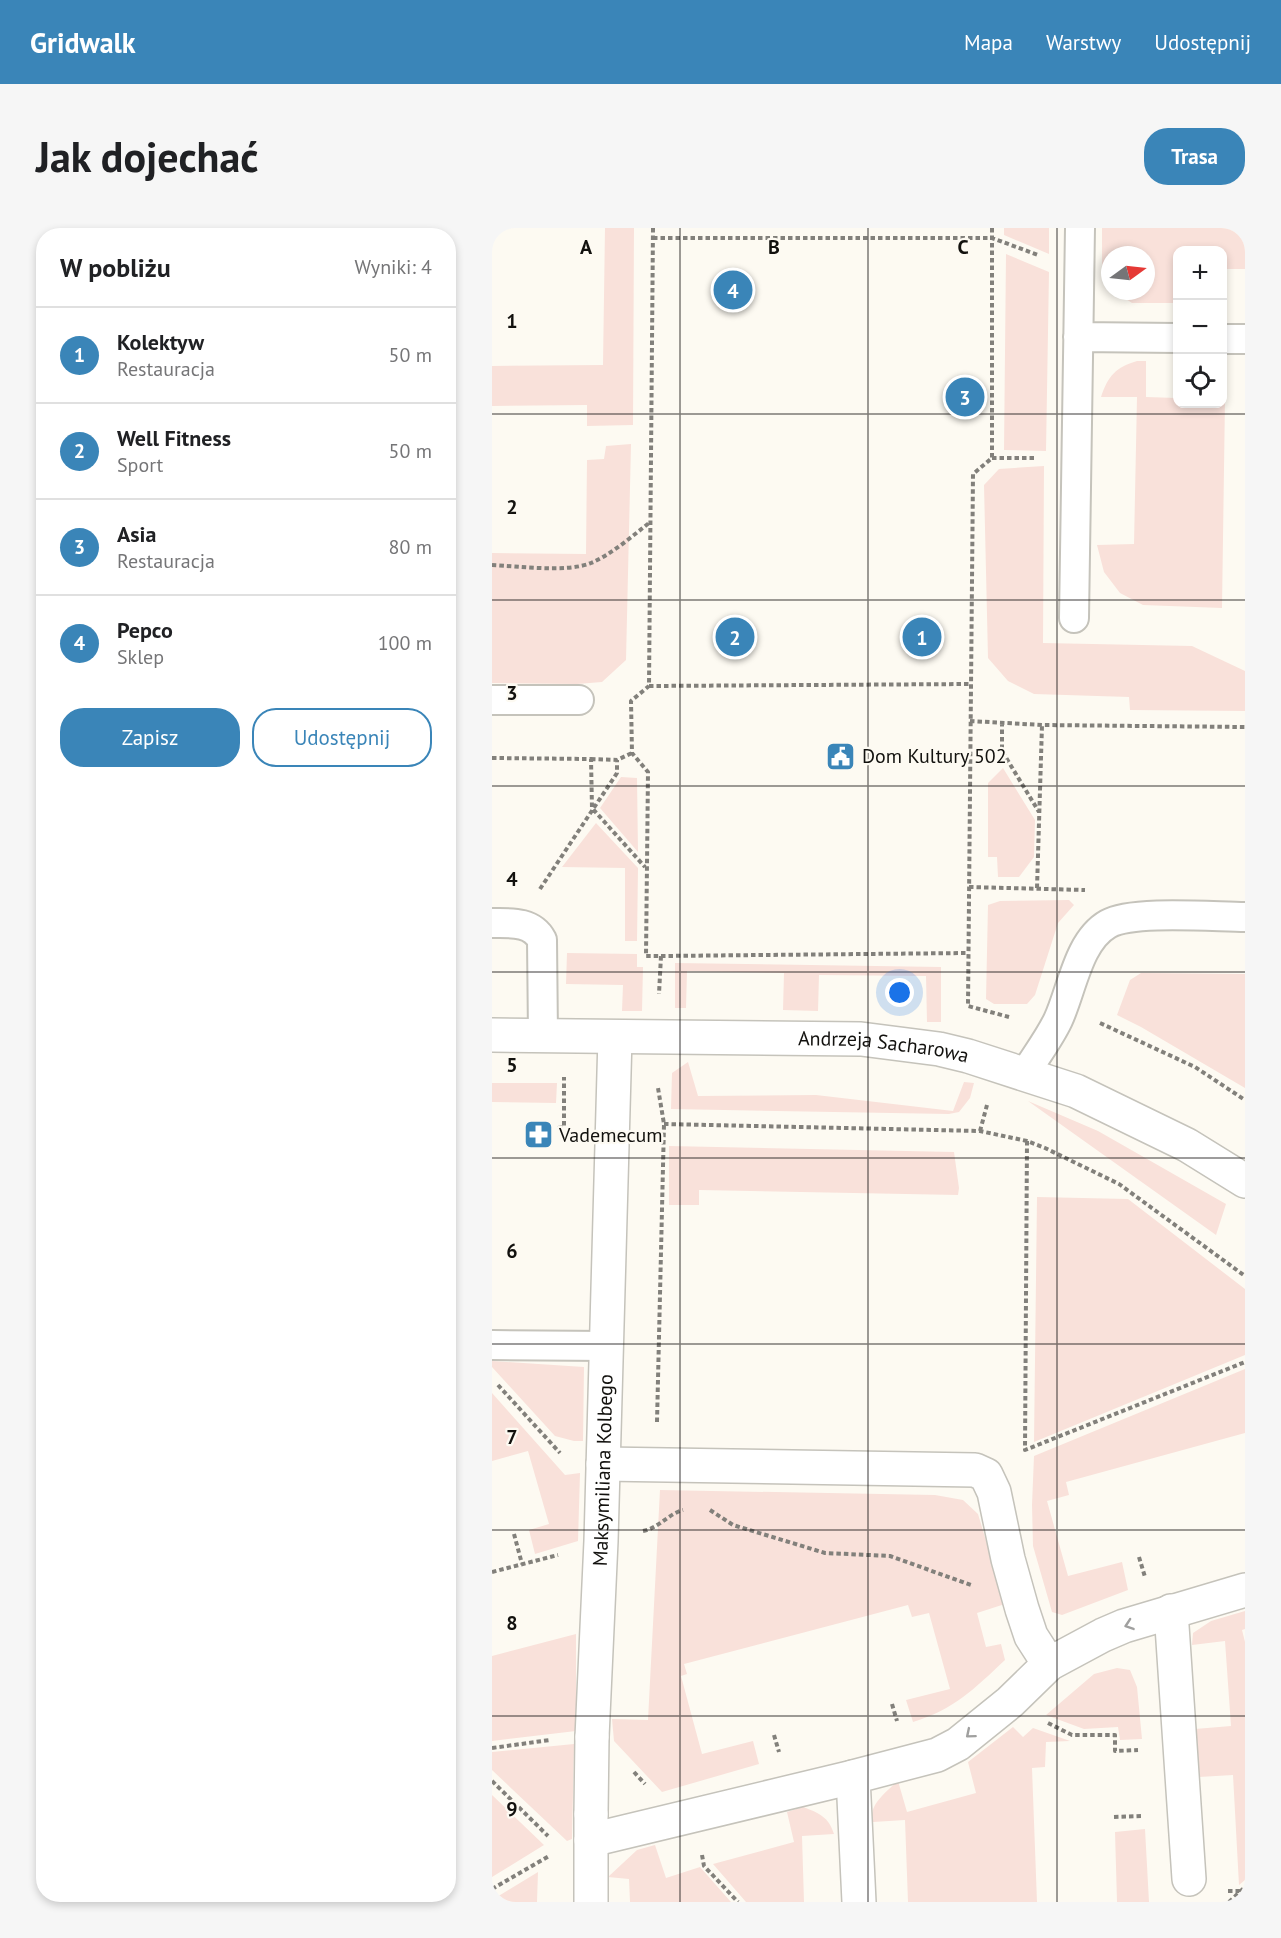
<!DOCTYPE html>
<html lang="pl">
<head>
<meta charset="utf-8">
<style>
	:root { --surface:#fff; --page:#f6f6f6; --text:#202124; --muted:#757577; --line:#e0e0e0; --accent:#3a85b8 }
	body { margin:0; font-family:"PT Sans",sans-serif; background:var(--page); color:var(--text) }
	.controls { position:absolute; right:18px; top:18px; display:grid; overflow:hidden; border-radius:12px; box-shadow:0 3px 9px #0003 }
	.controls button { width:54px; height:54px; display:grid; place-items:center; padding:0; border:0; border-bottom:2px solid var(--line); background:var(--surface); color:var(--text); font:30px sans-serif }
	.compass { position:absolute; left:609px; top:18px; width:54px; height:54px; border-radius:50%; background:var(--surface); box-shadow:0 3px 9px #0003; rotate:75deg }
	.you { position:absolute; left:408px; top:765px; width:21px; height:21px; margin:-15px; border:4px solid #fff; border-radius:50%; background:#1a73e8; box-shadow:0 0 0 9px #1a73e833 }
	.badge { display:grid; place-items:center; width:39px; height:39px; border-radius:50%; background:var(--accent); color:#fff; font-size:20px; font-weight:700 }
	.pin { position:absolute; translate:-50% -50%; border:3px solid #fff; box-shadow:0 2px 6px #0006 }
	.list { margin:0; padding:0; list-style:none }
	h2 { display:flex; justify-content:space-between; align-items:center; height:78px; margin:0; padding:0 24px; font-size:26px }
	h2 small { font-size:20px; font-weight:400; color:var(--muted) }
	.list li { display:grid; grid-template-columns:39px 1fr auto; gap:18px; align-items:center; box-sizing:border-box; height:96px; padding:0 24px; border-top:2px solid var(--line) }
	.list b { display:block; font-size:22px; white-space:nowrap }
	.list p { margin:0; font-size:20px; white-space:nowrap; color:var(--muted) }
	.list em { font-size:20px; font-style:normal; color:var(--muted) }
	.actions { display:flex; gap:12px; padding:18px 24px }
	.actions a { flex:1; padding:14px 0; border:2px solid var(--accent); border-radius:24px; text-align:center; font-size:21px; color:var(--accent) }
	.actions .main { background:var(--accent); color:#fff }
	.icon { flex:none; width:33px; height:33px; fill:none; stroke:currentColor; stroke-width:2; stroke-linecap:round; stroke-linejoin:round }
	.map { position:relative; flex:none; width:753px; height:1674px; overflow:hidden; border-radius:24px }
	header { display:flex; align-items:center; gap:36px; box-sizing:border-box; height:84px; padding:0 30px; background:var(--accent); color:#fff }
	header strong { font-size:28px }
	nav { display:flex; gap:33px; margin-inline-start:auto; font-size:21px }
	.intro { display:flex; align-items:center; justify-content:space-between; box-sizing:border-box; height:144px; padding:0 36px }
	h1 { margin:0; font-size:42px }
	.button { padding:15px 27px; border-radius:24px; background:var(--accent); color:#fff; font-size:21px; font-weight:700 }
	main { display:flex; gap:36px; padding:0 36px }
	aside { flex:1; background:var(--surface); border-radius:24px; box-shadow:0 3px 9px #0003 }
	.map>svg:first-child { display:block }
	.green { fill:#f9e1da }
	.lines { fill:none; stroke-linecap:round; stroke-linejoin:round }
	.service-casing { stroke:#c5c3bb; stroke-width:32 }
	.pedestrian-casing { stroke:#c5c3bb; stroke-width:36 }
	.minor-casing { stroke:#c5c3bb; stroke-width:36 }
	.path { stroke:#82807b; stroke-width:4; stroke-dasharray:4.5 3; stroke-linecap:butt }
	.service { stroke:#fff; stroke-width:28 }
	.pedestrian { stroke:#fff; stroke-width:33 }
	.minor { stroke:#fff; stroke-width:33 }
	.oneway { stroke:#a0a09f }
	.grid { fill:none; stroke:#12110e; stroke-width:1.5; stroke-opacity:0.55 }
	.labels { text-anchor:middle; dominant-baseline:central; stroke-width:4.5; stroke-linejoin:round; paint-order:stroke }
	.poi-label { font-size:20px; fill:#12110e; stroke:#fdfaf2; text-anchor:start }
	.street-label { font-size:20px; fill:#12110e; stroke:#fdfaf2 }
	.grid-label { font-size:20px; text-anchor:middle; font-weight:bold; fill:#12110e; stroke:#fdfaf2; stroke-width:4.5; stroke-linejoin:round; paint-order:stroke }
</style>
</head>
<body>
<header>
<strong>Gridwalk</strong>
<nav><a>Mapa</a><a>Warstwy</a><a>Udostępnij</a></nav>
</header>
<div class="intro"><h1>Jak dojechać</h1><a class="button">Trasa</a></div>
<main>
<aside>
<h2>W pobliżu<small>Wyniki: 4</small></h2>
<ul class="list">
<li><span class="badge">1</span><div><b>Kolektyw</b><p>Restauracja</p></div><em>50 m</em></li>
<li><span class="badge">2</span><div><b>Well Fitness</b><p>Sport</p></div><em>50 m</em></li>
<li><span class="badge">3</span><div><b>Asia</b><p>Restauracja</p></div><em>80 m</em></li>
<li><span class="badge">4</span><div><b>Pepco</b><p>Sklep</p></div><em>100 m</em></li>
</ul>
<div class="actions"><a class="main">Zapisz</a><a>Udostępnij</a></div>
</aside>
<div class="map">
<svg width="753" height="1674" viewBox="0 0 753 1674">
	<rect width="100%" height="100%" fill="#fdfaf2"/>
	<path class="green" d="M113 0H142L141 197 95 198V177L0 178V138L111 137Z
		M512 0H557V26L512 7Z
		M610 0H753V41H731L730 22H686L685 75H640L622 63H654V27H618V61L610 38Z
		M514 26 557 44 554 223 512 222Z
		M645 133H654V169L685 170 686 176H730L731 171H733L730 380 651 377 628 365 612 344 605 317 642 316 645 169H609C616 148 624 139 645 133Z
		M139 216 134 432 110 454 85 456 0 455V325L94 326 95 232 112 231 114 218Z
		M552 238 551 415 700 418 753 443V483L638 482 637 469 542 466 516 453 496 430 492 257 507 241Z
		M511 540 543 592 542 629 527 649H506L505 629H496V555Z
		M129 549 145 550 146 624 108 580Z
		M104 595 146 640 145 713H133V640L70 639Z
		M577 672 582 677 566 695 543 767 535 776H502L494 771 496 677 508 673Z
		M75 725 145 726V739H151L150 783H130L131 757 74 756Z
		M183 735 449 739V794H435L434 748 327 747 326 783 291 782 292 745 195 743 194 780H183Z
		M649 745 753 746V860L649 799 625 787 638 752Z
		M196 834 206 868 324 867 461 883 472 854 482 855 478 870 467 884 457 886 179 881 180 845Z
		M0 855H65L64 875 0 874Z
		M536 873 606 903 734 976 724 1007Z
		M177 918 462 924 467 960 466 967 207 962V977H177Z
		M545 969 636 971 753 1061V1127L542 1214Z
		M0 1133 92 1139 91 1213H82L63 1208 0 1139Z
		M753 1141V1205L574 1254 577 1267 555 1273 576 1348 630 1334 636 1362 570 1387 560 1384 541 1318 540 1277 542 1228Z
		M0 1165 73 1247 88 1245 86 1313 43 1326 37 1302 57 1296 36 1223 0 1233Z
		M168 1262 443 1267 471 1272 486 1286 513 1376 485 1385 494 1419 509 1416 513 1432C482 1461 463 1481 421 1494L414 1472 458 1461 437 1385 420 1389 416 1377 192 1436 195 1446 189 1448 210 1526 261 1513 267 1536 170 1564 122 1513 120 1491 156 1492Z
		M753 1383V1401L750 1402 753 1414V1652L747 1657 741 1547 707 1549 703 1501 739 1498 733 1413 700 1417 701 1405 719 1393Z
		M84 1406V1503L0 1513V1428Z
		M625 1440 638 1442 645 1459 650 1511 628 1512 626 1499 592 1501 554 1487 602 1446Z
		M521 1499 531 1509 541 1500 578 1513 554 1514 553 1539 540 1540 545 1674H416L413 1592 381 1594C375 1578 395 1563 406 1553L415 1584 484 1565 476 1534Z
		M82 1516 80 1611 75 1613 0 1542V1524Z
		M0 1567 52 1617 0 1649Z
		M311 1579C327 1585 337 1589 342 1606L310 1608 312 1674H254L221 1636 302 1614 295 1584Z
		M653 1601 657 1674H625L623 1604Z
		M163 1617 174 1650 208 1639 239 1674H138L137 1651 116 1649 145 1622Z
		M46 1644 45 1674H0V1672Z"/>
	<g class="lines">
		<defs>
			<path id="service" d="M586 109 686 110
				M730 111H753
				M582 390 588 0
				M0 472H87
				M0 695C18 695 40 693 50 712L51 807
				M532 847C543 829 557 811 566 792 580 762 586 713 616 696 640 682 723 689 753 689
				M0 1117 115 1118"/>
			<path id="pedestrian" d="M99 1586 100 1509"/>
			<g id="minor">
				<path id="s1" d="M0 807 369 811 447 821 476 828 584 863 695 917 753 953"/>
				<path d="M111 1236 483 1242 494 1247 502 1264 516 1331 530 1381 539 1408 557 1436"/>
				<path d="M679 1383 697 1651"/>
				<path id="s2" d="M100 1509 109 1313 123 809"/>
				<path d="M99 1612 361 1549"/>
				<path d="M99 1674V1586"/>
				<path d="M367 1674 361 1549 445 1527 466 1516 518 1474 557 1436 611 1407 632 1398 753 1362"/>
			</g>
		</defs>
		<use href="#service" class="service-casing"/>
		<use href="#pedestrian" class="pedestrian-casing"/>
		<use href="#minor" class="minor-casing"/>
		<path class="path" d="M161 0 157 458 139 473 140 525 156 544 154 728H169L167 766
			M500 0V230L481 246 476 778 517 789
			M161 10H500L546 27
			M500 230H545
			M0 337C26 338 75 345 99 335 120 326 139 309 157 295
			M157 458 479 456
			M478 493 550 497 753 499
			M510 494V523L547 584
			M0 530 99 531 100 580 153 639
			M99 531 125 532 140 525
			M477 659 593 662
			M545 660 550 497
			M48 661 125 545V532
			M169 728 476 725
			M608 795 703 839 753 872
			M172 896 488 903 535 913 553 920 627 956 753 1048
			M66 900 72 899V849
			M488 903 495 877
			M535 913 533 1222 753 1134
			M6 1157 68 1225
			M165 1194 172 896 166 860
			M218 1282 241 1297 333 1325 398 1328 479 1357
			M151 1303C167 1300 176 1286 191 1282
			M22 1306 30 1336
			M647 1329 653 1349
			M0 1344 66 1327
			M400 1476 405 1493
			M556 1495 580 1507H623V1523L646 1522
			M282 1507 287 1524
			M0 1520 58 1512
			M142 1544 153 1556
			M0 1553 56 1608
			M622 1589 651 1588
			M210 1627 212 1638 246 1674
			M0 1661 57 1628
			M736 1663H747L753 1667
			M737 1674 753 1659"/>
		<use href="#service" class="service"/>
		<use href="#pedestrian" class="pedestrian"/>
		<use href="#minor" class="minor"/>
	</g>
	<defs><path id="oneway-chevron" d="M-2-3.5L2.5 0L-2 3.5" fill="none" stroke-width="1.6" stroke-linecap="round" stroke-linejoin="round" transform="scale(1.5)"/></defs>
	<g class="oneway">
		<use href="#oneway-chevron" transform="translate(637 1397) rotate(161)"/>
		<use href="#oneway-chevron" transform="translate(478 1506) rotate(140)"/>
	</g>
	<path class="grid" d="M188 0V1674M376 0V1674M565 0V1674M0 186H753M0 372H753M0 558H753M0 744H753M0 930H753M0 1116H753M0 1302H753M0 1488H753"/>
	<defs>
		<symbol id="civic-square" viewBox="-11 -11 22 22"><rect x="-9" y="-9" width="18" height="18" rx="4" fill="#3a85b8" stroke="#fdfaf2"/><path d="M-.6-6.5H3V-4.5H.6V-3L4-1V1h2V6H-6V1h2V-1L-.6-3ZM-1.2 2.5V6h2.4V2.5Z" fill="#fff"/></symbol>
		<symbol id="pharmacy-square" viewBox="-11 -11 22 22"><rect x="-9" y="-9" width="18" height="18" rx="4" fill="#3a85b8" stroke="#fdfaf2"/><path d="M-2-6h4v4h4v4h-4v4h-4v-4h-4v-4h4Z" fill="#fff"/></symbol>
	</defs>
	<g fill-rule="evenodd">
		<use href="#civic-square" x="332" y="512" width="33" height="33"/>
		<use href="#pharmacy-square" x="30" y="890" width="33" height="33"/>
	</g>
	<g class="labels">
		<g class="poi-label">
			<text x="370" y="528">Dom Kultury 502</text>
			<text x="67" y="907">Vademecum</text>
		</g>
		<g class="street-label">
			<text stroke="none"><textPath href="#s1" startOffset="392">Andrzeja Sacharowa</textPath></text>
			<text stroke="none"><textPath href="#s2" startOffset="267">Maksymiliana Kolbego</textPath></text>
		</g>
	</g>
	<g class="grid-label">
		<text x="94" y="26">A</text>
		<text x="282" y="26">B</text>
		<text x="471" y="26">C</text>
		<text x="20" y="100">1</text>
		<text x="20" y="286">2</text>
		<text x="20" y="472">3</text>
		<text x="20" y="658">4</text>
		<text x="20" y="844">5</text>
		<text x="20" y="1030">6</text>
		<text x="20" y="1216">7</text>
		<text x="20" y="1402">8</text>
		<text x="20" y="1588">9</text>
	</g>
</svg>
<div class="controls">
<button>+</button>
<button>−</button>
<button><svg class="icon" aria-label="locate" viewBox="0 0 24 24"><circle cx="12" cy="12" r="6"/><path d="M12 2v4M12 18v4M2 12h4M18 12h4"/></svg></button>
</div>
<svg class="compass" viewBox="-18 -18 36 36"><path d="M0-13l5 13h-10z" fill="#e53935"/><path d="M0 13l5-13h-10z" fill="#757577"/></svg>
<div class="you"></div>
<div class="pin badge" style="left:430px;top:409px">1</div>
<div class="pin badge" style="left:243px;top:409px">2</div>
<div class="pin badge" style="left:473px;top:169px">3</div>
<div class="pin badge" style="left:241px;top:62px">4</div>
</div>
</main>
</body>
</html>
